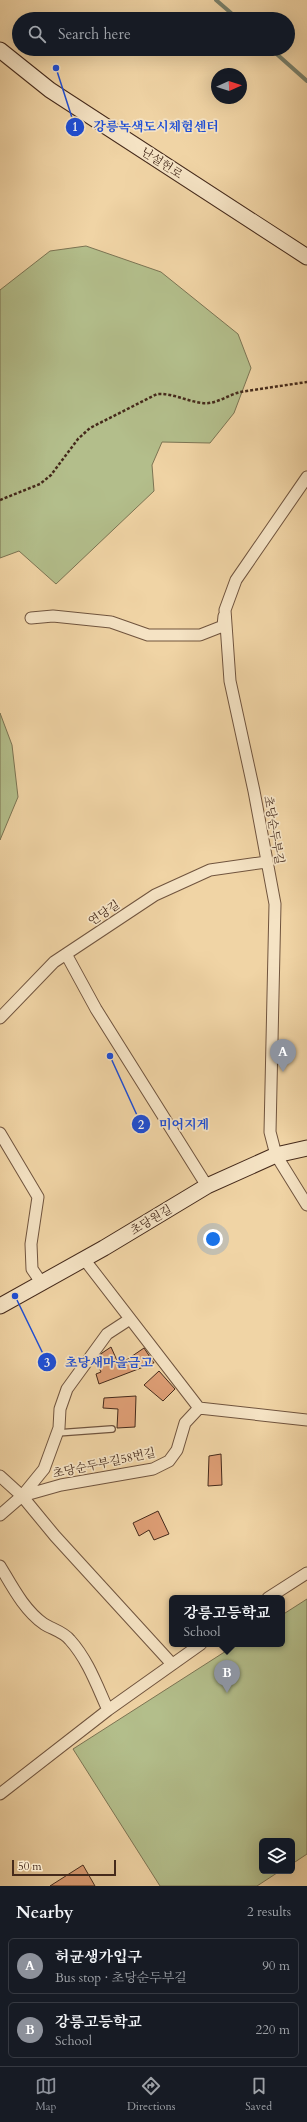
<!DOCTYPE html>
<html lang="en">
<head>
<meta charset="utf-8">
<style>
	:root { --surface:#171b24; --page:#242831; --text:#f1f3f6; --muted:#9ea1a6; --line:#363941; --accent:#8c9099 }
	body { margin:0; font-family:Cardo,"Noto Serif KR",serif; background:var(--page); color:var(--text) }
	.controls { position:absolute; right:12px; bottom:12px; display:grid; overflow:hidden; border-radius:6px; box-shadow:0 4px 16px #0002 }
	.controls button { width:36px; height:36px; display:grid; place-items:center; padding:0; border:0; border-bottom:1px solid var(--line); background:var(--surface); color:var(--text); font:20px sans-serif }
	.compass { position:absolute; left:211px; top:68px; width:36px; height:36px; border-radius:50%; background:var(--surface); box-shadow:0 4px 16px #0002; rotate:87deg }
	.scale { position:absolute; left:12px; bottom:10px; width:104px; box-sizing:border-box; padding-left:4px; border:2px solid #452a1b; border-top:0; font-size:11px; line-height:14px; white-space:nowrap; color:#452a1b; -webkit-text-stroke:3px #f5e3c4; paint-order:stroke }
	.you { position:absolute; left:213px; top:1239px; width:14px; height:14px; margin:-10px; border:3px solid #fff; border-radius:50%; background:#1a73e8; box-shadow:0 0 0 6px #1a73e833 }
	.badge { display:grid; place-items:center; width:26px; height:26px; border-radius:50%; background:var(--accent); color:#fff; font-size:13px; font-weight:700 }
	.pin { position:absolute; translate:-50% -33px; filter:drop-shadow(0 1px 2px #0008) }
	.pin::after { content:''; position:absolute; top:21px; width:14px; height:12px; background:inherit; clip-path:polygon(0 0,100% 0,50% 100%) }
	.popup { position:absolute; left:169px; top:1595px; width:116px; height:52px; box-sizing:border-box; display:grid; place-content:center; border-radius:6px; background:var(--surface); filter:drop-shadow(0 1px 3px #0005); font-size:13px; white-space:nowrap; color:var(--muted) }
	.popup b { font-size:15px; color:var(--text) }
	.popup::after { content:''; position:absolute; left:50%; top:100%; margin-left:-8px; border:8px solid transparent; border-top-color:var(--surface) }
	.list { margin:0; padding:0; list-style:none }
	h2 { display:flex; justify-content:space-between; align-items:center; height:52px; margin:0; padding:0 16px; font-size:17px }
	h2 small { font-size:13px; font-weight:400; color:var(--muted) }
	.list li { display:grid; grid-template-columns:26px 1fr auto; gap:12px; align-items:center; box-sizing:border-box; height:56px; margin:0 8px 8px; padding:0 8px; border:1px solid var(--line); border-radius:6px }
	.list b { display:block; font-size:15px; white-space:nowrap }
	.list p { margin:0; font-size:13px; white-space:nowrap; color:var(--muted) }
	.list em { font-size:13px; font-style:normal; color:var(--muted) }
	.icon { flex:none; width:22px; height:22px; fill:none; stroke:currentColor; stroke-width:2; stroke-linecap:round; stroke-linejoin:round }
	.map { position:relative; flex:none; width:307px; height:1886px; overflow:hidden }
	.search { position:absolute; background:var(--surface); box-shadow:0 4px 16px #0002; left:12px; right:12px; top:12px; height:44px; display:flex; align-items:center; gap:10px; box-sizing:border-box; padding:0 14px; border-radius:22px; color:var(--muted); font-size:15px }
	.sheet { height:180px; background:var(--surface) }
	nav { display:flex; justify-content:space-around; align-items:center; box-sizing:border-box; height:56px; border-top:1px solid var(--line); background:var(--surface); font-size:11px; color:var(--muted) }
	nav a { display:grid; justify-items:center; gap:2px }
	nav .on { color:var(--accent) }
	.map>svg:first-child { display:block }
	.green { fill:#b3be8b; stroke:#7c7453 }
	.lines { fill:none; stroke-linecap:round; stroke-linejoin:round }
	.stream { stroke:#79806b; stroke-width:4 }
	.building { fill:#de9e75; stroke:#452a1b }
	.lane-casing { stroke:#70543e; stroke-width:8 }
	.street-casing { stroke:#70543e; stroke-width:13 }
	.secondary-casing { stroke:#452a1b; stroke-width:17 }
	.path { stroke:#452a1b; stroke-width:2.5; stroke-dasharray:3 2; stroke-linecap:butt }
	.lane { stroke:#f5e3c4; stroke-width:5.5 }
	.street { stroke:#f5e3c4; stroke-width:11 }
	.secondary { stroke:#f5e3c4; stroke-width:15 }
	.labels { text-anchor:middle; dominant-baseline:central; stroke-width:3.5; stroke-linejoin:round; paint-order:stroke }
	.street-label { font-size:12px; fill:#452a1b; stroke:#f5e3c4 }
	.leader { fill:none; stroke:#1d4ed8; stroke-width:1.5 }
	.callout-dot { fill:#1d4ed8; stroke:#f5e3c4; stroke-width:1.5 }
	.mark-label { font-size:12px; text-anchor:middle; font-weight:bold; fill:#fff }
	.callout-label { font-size:13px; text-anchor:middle; font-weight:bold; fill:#1d4ed8; stroke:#f5e3c4; stroke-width:3.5; stroke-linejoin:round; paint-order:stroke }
</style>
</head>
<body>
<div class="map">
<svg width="307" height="1886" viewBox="0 0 307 1886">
	<rect width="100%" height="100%" fill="#f0d4a5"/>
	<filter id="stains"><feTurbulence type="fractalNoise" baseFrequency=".005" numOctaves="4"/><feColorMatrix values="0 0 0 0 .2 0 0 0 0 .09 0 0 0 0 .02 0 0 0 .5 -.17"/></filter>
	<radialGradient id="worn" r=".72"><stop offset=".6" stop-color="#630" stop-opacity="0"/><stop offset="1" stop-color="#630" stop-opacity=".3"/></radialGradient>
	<path class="green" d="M86 246 161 272 238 334 251 368 234 413 210 443 162 442 152 465 154 491 56 584 19 551 0 558V290L50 251Z
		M0 713 12 745 18 797 0 840Z
		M307 1599V1854L292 1864V1841H262V1871H280L257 1886H160L73 1749 237 1644H282V1615Z"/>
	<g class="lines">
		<path class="stream" d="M216 0 238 19
			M271 49 307 81"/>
	</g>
	<path class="building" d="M111 1347 119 1365 144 1348 154 1363 99 1384 96 1374 101 1372 96 1361 102 1353Z
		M159 1371 175 1389 163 1401 144 1385Z
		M136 1396 135 1427 117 1428 118 1409 103 1408 104 1398Z
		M221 1454 222 1485 208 1486 209 1456Z
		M158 1511 169 1534 154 1540 149 1530 139 1536 133 1523Z
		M83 1865 95 1886H50Z"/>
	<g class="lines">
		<defs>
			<path id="lane" d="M57 1433 112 1429"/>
			<path id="street" d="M307 477 236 580 225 610 230 681 254 791 275 904 270 1132 276 1155 307 1205
				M31 618 53 616 111 622 148 635H200L223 626 224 616
				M66 954 96 1009 207 1186
				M0 1018 54 962 155 895 210 870 266 862
				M0 1133 38 1197 31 1244 32 1269 41 1282
				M84 1259 199 1408
				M0 1476 22 1496 55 1536 172 1664
				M22 1496 44 1469 59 1428 60 1409 67 1389 107 1334 130 1319
				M0 1515 22 1496 61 1485 153 1469 169 1461 177 1450 185 1423 199 1408 307 1420
				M0 1566C12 1586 24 1610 44 1624 52 1629 64 1632 70 1640 88 1660 97 1686 108 1710
				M268 1598 307 1573
				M0 1794 108 1710 201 1644"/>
			<path id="secondary" d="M0 50 50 90 307 257
				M0 1306 104 1248 207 1186 276 1155 307 1148"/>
		</defs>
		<use href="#lane" class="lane-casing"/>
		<use href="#street" class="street-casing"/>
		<use href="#secondary" class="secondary-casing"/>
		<path class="path" d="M0 500 40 484 51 475 78 439 90 428 157 394C173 393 186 401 202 403 215 405 228 395 240 392L307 382"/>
		<use href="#lane" class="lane"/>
		<use href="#street" class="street"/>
		<use href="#secondary" class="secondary"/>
	</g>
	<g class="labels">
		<g class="street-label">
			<text transform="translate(162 163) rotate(33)">난설헌로</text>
			<text transform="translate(274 830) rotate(80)">초당순두부길</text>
			<text transform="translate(104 913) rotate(-34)">연당길</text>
			<text transform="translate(151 1220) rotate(-31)">초당원길</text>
			<text transform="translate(104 1463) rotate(-12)">초당순두부길58번길</text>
		</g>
	</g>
	<path class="leader" d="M56 68L75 127M110 1056L141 1124M15 1296L47 1362"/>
	<g class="callout-dot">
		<circle cx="56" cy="68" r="4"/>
		<circle cx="110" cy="1056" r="4"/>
		<circle cx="15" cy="1296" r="4"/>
		<circle cx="75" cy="127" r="10"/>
		<circle cx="141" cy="1124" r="10"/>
		<circle cx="47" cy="1362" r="10"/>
	</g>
	<g class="mark-label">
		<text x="75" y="131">1</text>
		<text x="141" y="1129">2</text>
		<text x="47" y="1367">3</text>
	</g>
	<g class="callout-label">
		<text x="156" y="131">강릉녹색도시체험센터</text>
		<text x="184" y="1129">미어지게</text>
		<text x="109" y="1367">초당새마을금고</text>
	</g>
	<rect width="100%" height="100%" filter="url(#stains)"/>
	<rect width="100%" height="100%" fill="url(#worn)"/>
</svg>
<div class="controls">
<button><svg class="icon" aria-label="layers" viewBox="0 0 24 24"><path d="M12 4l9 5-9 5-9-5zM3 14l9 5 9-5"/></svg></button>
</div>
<svg class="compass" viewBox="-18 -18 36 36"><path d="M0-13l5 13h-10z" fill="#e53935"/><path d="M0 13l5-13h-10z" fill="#9ea1a6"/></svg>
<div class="scale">50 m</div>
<div class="you"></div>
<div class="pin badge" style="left:283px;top:1072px">A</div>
<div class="pin badge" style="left:227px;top:1693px">B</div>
<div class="popup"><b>강릉고등학교</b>School</div>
<div class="search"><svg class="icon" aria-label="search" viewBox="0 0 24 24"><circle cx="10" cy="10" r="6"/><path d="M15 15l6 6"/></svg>Search here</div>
</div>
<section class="sheet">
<h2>Nearby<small>2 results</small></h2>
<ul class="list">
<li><span class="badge">A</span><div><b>허균생가입구</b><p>Bus stop · 초당순두부길</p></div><em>90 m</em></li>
<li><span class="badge">B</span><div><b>강릉고등학교</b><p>School</p></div><em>220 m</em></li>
</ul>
</section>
<nav>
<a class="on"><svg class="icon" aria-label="map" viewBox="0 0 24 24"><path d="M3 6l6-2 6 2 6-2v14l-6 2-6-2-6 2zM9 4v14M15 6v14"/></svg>Map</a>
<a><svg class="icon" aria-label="directions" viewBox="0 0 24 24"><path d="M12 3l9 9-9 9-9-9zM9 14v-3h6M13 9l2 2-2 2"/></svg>Directions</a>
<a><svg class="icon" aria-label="saved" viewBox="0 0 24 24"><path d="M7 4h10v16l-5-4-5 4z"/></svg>Saved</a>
</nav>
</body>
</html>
